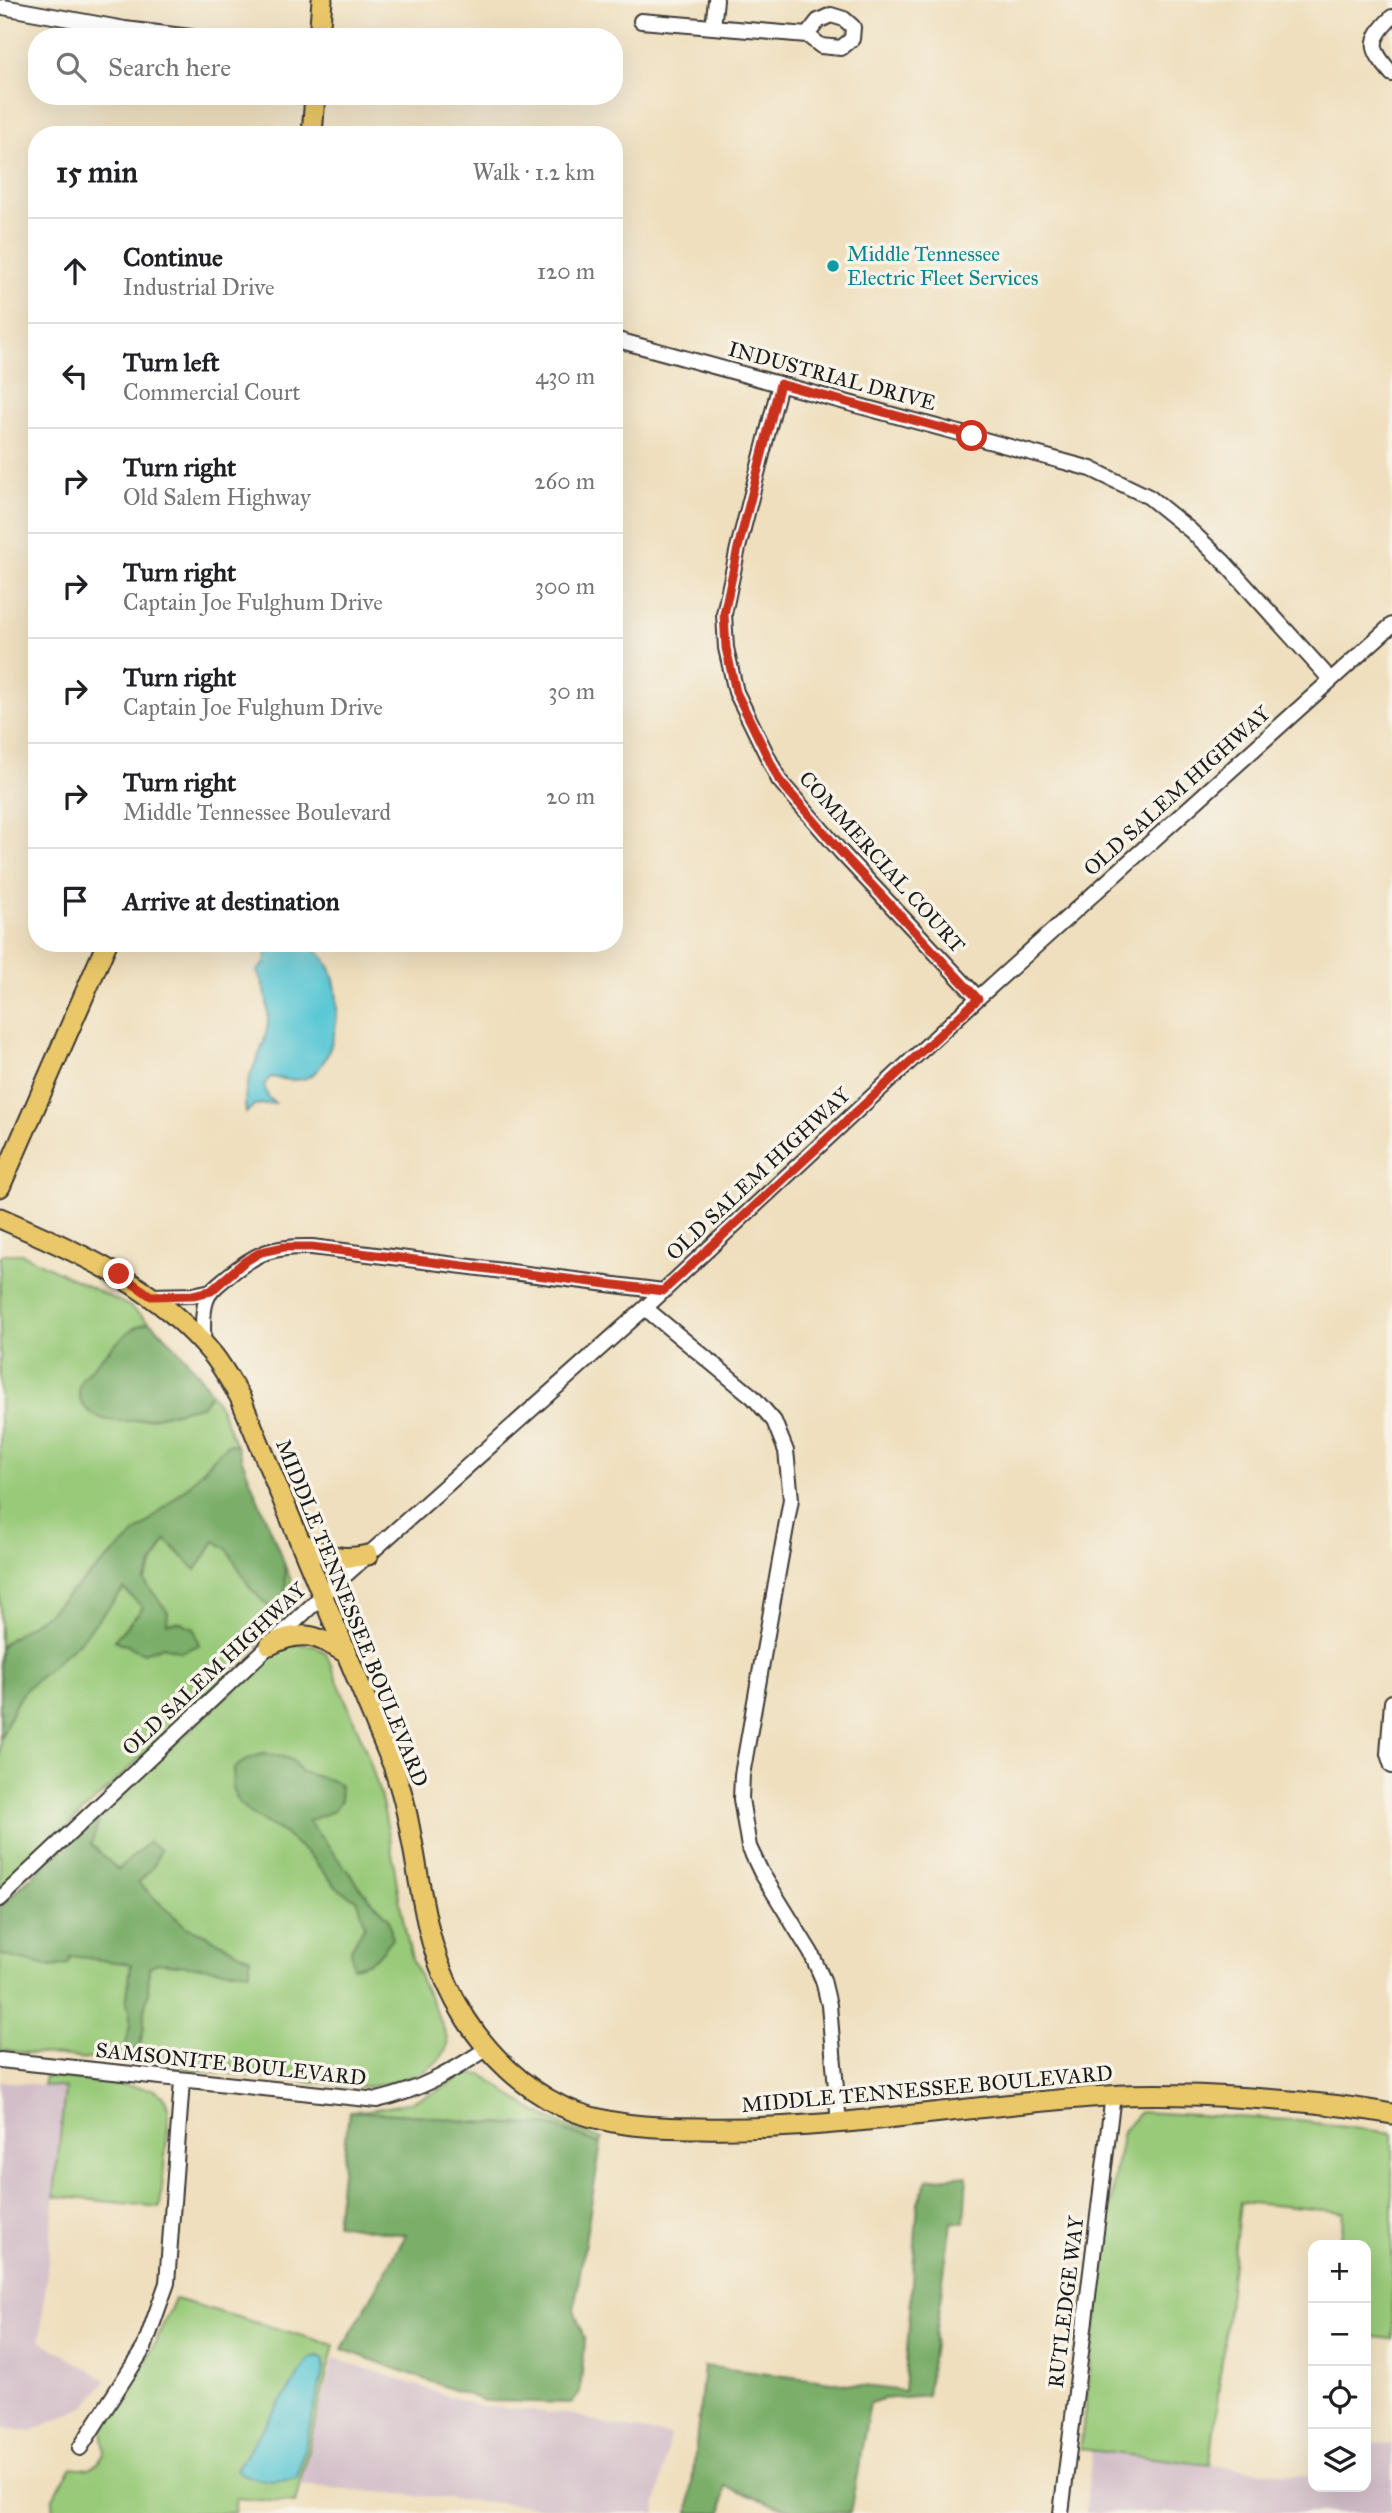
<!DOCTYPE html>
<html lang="en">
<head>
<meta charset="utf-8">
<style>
	:root { --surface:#fff; --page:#f6f6f6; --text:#202124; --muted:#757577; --line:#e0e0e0 }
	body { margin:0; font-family:"IM FELL Great Primer",serif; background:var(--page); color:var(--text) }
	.controls { position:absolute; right:21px; bottom:21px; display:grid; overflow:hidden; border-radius:14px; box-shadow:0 7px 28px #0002 }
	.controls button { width:63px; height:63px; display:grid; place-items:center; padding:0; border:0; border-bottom:2px solid var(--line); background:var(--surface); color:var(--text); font:35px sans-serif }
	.stop { position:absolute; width:21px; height:21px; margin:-16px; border:5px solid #c8321e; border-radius:50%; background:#fff }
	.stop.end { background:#c8321e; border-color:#fff; box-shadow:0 2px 7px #0008 }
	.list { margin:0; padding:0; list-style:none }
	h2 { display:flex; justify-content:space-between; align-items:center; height:91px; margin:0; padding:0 28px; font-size:30px }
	h2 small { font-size:23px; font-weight:400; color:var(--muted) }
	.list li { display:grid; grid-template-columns:46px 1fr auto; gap:21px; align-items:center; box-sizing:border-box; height:105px; padding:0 28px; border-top:2px solid var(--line) }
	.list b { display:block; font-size:26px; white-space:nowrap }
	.list p { margin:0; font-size:23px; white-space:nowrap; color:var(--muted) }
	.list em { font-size:23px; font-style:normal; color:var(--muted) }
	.icon { flex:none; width:38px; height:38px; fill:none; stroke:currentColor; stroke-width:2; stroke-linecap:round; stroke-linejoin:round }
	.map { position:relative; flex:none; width:1392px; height:2513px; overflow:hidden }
	.search { position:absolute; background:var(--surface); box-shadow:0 7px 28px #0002; left:28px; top:28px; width:595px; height:77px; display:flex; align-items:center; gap:18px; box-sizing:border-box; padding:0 24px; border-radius:28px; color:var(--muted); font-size:26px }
	.panel { position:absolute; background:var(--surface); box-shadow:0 7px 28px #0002; left:28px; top:126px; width:595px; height:826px; border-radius:28px }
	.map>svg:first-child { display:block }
	.industrial { fill:#d2bdc8 }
	.green { fill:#99ca79; stroke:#5a734a; stroke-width:2 }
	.forest { fill:#7aae69; stroke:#4b6542; stroke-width:2 }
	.water { fill:#5cc8d5; stroke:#3c7278; stroke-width:2 }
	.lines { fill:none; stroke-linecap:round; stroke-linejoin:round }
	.minor-casing { stroke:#3c3934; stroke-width:18 }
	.major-casing { stroke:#3c3934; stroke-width:23 }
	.minor { stroke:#fff; stroke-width:14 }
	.major { stroke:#eac769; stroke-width:19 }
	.route { stroke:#c8321e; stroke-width:9 }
	.culture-dot { fill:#0f9aa8; stroke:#f7f3e8; stroke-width:2.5 }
	.labels { text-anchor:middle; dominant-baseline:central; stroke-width:7; stroke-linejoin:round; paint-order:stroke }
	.culture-label { font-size:21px; fill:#0d838f; stroke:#f7f3e8; text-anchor:start }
	.street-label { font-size:21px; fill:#1c1c1c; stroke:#f7f3e8 }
</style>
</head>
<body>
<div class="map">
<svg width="1392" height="2513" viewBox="0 0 1392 2513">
	<rect width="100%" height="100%" fill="#f7f3e8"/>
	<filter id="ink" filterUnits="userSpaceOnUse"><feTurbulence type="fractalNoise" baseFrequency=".0143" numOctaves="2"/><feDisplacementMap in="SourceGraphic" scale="14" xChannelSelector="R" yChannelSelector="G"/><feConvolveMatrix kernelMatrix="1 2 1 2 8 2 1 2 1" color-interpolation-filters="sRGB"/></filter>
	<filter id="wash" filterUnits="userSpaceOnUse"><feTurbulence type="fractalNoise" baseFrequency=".00686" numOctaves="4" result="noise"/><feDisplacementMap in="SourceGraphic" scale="28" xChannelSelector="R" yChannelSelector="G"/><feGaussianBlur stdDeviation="1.57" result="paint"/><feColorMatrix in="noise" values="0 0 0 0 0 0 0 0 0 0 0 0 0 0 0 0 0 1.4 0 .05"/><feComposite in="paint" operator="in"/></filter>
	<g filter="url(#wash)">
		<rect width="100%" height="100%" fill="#efdfbe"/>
		<path class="industrial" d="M0 2081 66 2087 40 2340 106 2380 86 2406 31 2431 0 2428Z
			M334 2358 478 2406 575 2415 603 2424 670 2435 655 2513H610L299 2485Z
			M1366 2441 1392 2445V2513H1085L1092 2451 1313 2477V2487H1366Z"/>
		<path class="green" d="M4 1254H22L129 1306 163 1333 199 1374 220 1407 290 1578 297 1601 288 1616 145 1754 0 1889V1257Z
			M283 1644 314 1645 326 1653C346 1703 371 1754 383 1807 395 1857 398 1909 412 1958 417 1979 451 2032 447 2046 437 2076 393 2083 366 2087L0 2050V1906Z
			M464 2074 483 2075 527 2107 569 2128 602 2139 601 2144 552 2126 470 2122 426 2116 349 2111C392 2109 430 2101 464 2074Z
			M45 2076 152 2089C166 2096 168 2102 169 2117L160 2207 54 2196 65 2088 43 2085Z
			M1140 2112 1291 2120 1392 2133V2339L1367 2336 1366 2341V2245H1340L1344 2212 1240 2202 1210 2465 1080 2449 1115 2174 1123 2131Z
			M175 2299 334 2345 295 2503 236 2498 234 2513H56L52 2506 53 2497 72 2467 90 2469 99 2462 105 2452 102 2429 148 2358Z"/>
		<path class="forest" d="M149 1322C173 1341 194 1367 211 1393L201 1406C168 1412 135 1428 101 1418 85 1413 74 1397 81 1381 84 1373 122 1337 130 1331 135 1327 143 1324 149 1322Z
			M227 1444 236 1445 284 1563 286 1584 283 1602 269 1607 251 1589 227 1549 215 1541 196 1570 166 1540 144 1581 168 1612 167 1623 180 1622 194 1628 199 1645 181 1652 164 1646 144 1653 114 1640 143 1608 124 1589 80 1641 24 1691 14 1707 0 1740V1650L4 1643 49 1612 189 1485Z
			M262 1754 276 1755 292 1760 301 1772 334 1781 340 1786 341 1800 334 1811 308 1821 370 1899 389 1918 392 1939C381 1954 373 1964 353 1967L351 1949 365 1925 358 1901 337 1888 310 1856 281 1831 255 1817 239 1803 232 1787 234 1768 248 1759Z
			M95 1817 99 1822 91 1844 118 1870 149 1842 160 1850 153 1867 138 1883 186 1927 204 1934 250 1958V1972L157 1963 149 1967 148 1994 144 2010V2028L140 2045 133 2052 125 2048 130 2024V2013L126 2004 131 1964 71 1956 68 1964 52 1967 0 1955V1906Z
			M349 2111 426 2116 470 2122 552 2126 601 2144 574 2309 585 2341 580 2393 572 2403 484 2401 342 2349 406 2235 336 2224Z
			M967 2175 964 2223 951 2222 927 2395 883 2399 870 2403 850 2513 796 2512 725 2487 722 2513H689L704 2366 904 2391 918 2202 928 2179Z"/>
		<path class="water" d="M277 943C289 943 304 942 314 949 348 970 342 1052 312 1075 301 1083 282 1079 270 1077L264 1085 268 1097 275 1103 254 1105 246 1113C242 1088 252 1072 261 1050 272 1024 270 996 257 971L265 963 266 953 274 950Z
			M318 2356 324 2359V2369L297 2478C280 2483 249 2482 236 2469L310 2358Z"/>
	</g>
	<g filter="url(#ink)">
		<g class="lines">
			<defs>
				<path id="minor" d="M3 7 125 29 191 37
					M831 15 844 19 853 27 852 39 841 48 821 46 807 35 818 21Z
					M1392 17C1367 42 1371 49 1392 74
					M641 21 807 35
					M713 27 716 0
					M614 339 1091 469 1149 497 1190 530 1223 561 1331 680
					M780 384 738 548 724 614 726 648 736 692 779 780 841 852 978 998
					M151 1296 193 1295 211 1291
					M645 1308 753 1397 774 1421 786 1451 791 1499 742 1775 741 1799 749 1847 761 1872 811 1953 823 1980 829 2005 839 2124
					M203 1346C204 1332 201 1315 206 1301 209 1290 219 1284 227 1277 257 1252 273 1246 312 1247L663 1291
					M1392 1702 1388 1754 1392 1766
					M0 1899 322 1596 645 1308 978 998 1392 625
					M0 2060 377 2100C421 2090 451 2072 488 2048
					M80 2448 144 2348 167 2283 182 2081
					M1061 2513 1113 2095"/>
				<path id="major" d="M319 37 322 0
					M312 135 315 96
					M0 1187 107 943
					M0 1218C81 1254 156 1285 214 1356 224 1369 232 1384 240 1397L393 1765C397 1778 402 1792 405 1806 423 1884 421 1948 466 2019 489 2055 522 2087 561 2106 604 2126 653 2128 700 2128 837 2131 972 2104 1108 2096 1155 2093 1203 2095 1250 2098 1298 2101 1345 2105 1392 2114
					M300 1542C327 1556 338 1561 368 1555
					M270 1645C303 1628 317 1636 346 1653"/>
			</defs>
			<use href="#minor" class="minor-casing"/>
			<use href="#major" class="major-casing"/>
			<use href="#minor" class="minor"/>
			<use href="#major" class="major"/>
		</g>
	</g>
	<g class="lines" filter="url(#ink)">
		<path class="route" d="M119 1274 151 1296 193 1295 211 1291 244 1262 261 1252 284 1247H312L663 1291 978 999 841 852 779 780 736 692 726 648 724 614 738 548 780 384 972 436"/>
	</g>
	<circle class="culture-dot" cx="833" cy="266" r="7"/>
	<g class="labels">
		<g class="culture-label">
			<text x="847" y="254">Middle Tennessee<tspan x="847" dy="24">Electric Fleet Services</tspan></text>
		</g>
		<g class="street-label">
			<text transform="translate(832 376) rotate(15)">INDUSTRIAL DRIVE</text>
			<text transform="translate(1177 791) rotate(-42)">OLD SALEM HIGHWAY</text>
			<text transform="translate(882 862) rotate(48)">COMMERCIAL COURT</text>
			<text transform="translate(758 1174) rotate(-43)">OLD SALEM HIGHWAY</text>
			<text transform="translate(352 1613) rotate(68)">MIDDLE TENNESSEE BOULEVARD</text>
			<text transform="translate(214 1669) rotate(-43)">OLD SALEM HIGHWAY</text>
			<text transform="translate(231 2064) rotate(6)">SAMSONITE BOULEVARD</text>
			<text transform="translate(927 2089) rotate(-5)">MIDDLE TENNESSEE BOULEVARD</text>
			<text transform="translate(1066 2302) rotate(-83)">RUTLEDGE WAY</text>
		</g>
	</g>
</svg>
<div class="controls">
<button>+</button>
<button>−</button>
<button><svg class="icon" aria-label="locate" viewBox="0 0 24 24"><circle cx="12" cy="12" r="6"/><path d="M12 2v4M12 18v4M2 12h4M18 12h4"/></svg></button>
<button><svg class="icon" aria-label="layers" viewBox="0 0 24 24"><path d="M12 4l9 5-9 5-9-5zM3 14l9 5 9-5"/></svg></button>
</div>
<div class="stop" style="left:972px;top:436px"></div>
<div class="stop end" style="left:119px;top:1274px"></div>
<div class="search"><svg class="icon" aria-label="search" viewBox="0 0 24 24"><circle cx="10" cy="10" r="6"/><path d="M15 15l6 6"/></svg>Search here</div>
<section class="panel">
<h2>15 min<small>Walk · 1.2 km</small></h2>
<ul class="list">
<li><svg class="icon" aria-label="ahead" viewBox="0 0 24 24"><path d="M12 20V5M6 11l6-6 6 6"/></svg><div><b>Continue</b><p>Industrial Drive</p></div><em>120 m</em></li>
<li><svg class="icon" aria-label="left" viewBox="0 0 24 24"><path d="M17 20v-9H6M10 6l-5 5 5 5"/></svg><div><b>Turn left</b><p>Commercial Court</p></div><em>430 m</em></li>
<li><svg class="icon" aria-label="right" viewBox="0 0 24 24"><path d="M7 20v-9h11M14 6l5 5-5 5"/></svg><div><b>Turn right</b><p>Old Salem Highway</p></div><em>260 m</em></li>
<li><svg class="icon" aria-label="right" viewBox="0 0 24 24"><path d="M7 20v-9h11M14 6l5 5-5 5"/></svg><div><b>Turn right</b><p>Captain Joe Fulghum Drive</p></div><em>300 m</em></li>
<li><svg class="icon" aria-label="right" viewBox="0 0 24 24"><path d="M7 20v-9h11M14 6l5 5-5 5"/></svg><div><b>Turn right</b><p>Captain Joe Fulghum Drive</p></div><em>30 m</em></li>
<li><svg class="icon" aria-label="right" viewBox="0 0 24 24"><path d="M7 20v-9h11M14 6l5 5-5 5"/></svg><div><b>Turn right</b><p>Middle Tennessee Boulevard</p></div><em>20 m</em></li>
<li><svg class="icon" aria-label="arrive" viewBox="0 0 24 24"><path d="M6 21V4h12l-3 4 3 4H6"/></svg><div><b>Arrive at destination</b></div></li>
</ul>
</section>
</div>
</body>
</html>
